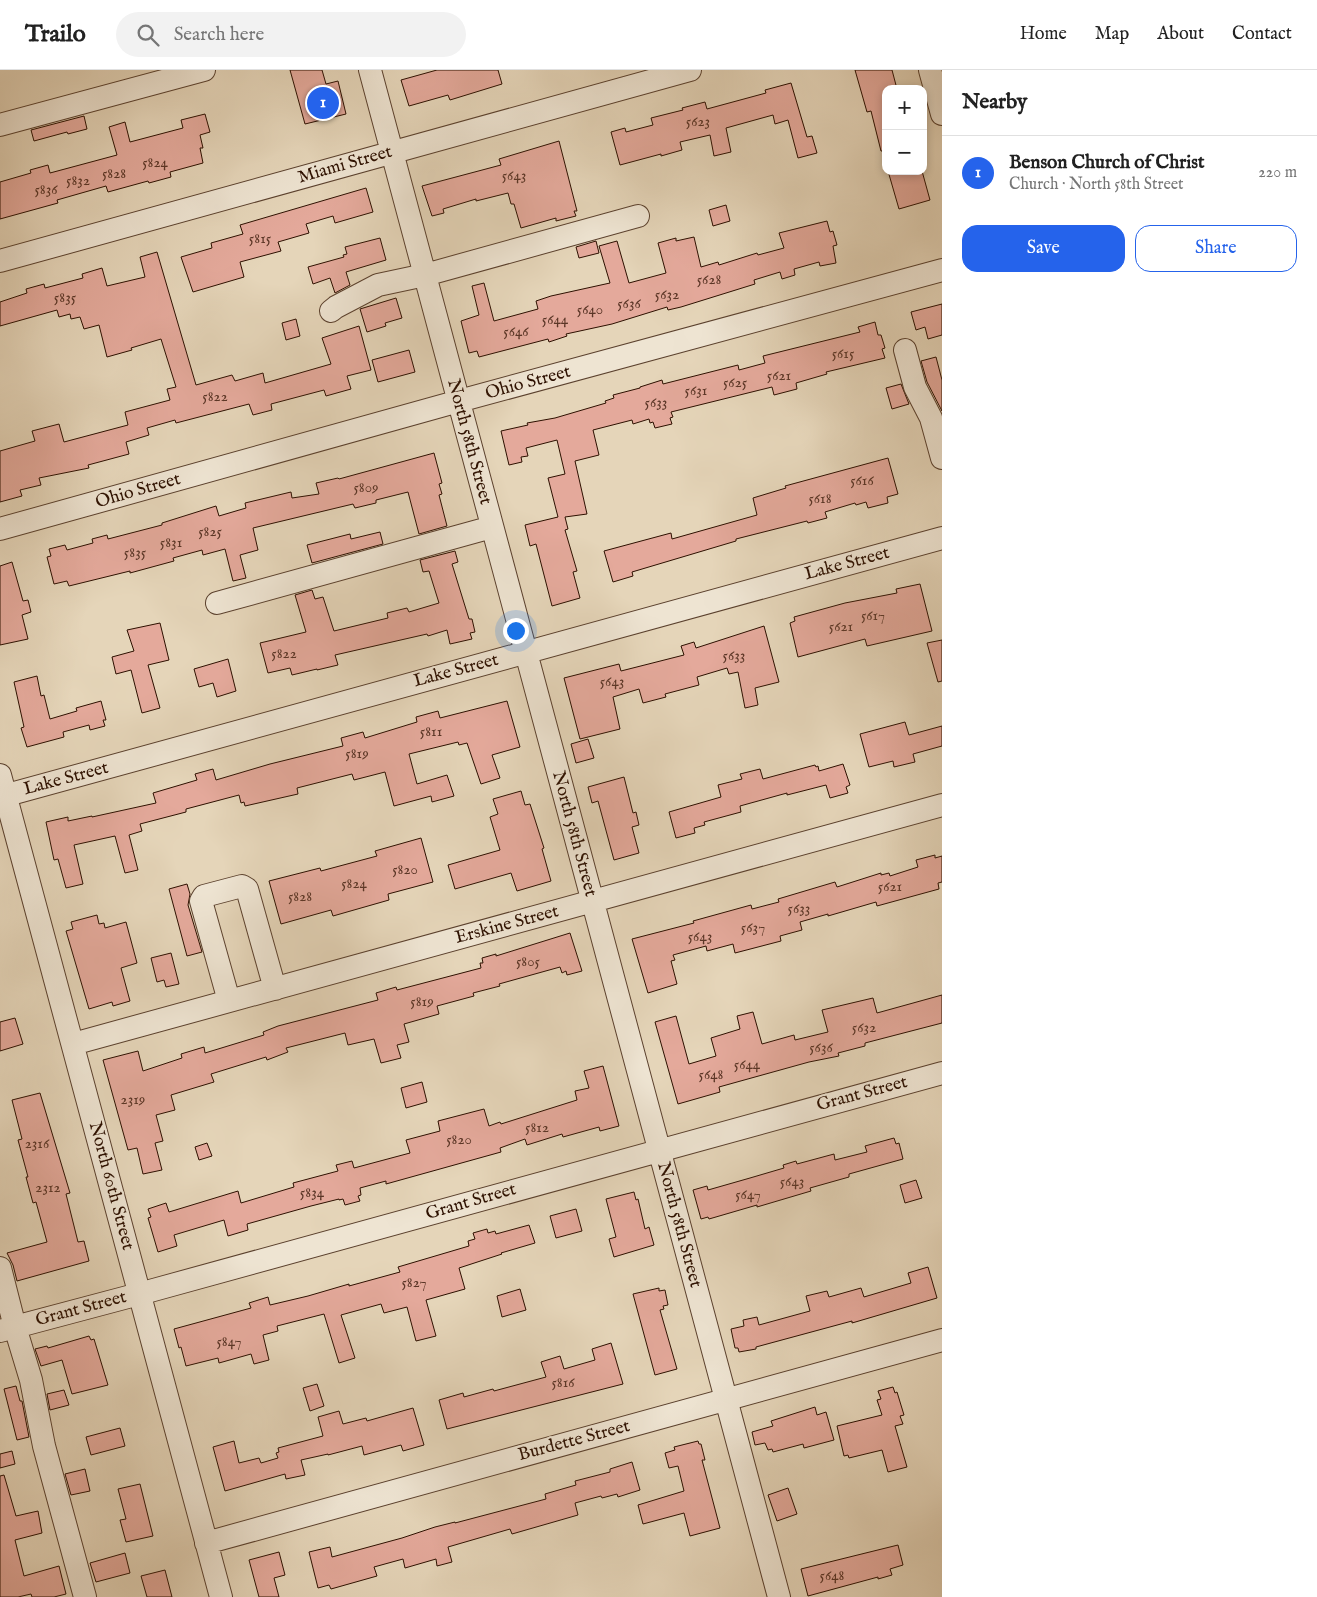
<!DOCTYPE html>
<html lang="en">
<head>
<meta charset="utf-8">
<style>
	:root { --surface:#fff; --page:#f2f2f2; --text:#222; --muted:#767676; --line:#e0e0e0; --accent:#2563eb }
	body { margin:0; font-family:"IM FELL English",serif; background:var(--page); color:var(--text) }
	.controls { position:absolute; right:15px; top:15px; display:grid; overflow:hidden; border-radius:10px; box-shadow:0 2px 8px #0003 }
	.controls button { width:45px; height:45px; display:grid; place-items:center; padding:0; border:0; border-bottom:1px solid var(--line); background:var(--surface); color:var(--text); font:25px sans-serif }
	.you { position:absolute; left:515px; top:560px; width:18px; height:18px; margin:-12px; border:4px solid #fff; border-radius:50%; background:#1a73e8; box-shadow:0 0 0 8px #1a73e833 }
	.badge { display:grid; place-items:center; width:32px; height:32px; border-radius:50%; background:var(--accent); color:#fff; font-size:16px; font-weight:700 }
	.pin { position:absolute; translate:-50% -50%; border:2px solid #fff; box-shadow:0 1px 5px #0006 }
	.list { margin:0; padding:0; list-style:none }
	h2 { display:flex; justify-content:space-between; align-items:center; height:65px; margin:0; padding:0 20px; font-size:21px }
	h2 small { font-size:16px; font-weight:400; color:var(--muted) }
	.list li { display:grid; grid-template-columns:32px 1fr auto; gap:15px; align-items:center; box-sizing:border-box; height:75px; padding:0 20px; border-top:1px solid var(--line) }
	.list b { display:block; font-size:19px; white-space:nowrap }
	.list p { margin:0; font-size:16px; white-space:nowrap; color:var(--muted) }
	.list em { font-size:16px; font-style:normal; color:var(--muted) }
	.actions { display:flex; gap:10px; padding:15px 20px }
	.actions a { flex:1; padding:11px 0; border:1px solid var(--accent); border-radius:15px; text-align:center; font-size:18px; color:var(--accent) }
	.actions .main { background:var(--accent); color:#fff }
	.icon { flex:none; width:28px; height:28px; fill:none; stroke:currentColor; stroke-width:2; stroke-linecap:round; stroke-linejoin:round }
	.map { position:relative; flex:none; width:942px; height:1527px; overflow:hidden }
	header { display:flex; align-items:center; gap:30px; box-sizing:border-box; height:70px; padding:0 25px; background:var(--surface); border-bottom:1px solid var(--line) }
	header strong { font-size:24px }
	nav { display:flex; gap:28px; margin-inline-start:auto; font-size:18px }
	.search { width:350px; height:45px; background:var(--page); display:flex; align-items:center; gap:12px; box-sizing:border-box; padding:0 18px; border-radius:28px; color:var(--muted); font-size:19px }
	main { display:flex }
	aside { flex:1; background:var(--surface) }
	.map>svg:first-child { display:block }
	.building { fill:#e4a99b; stroke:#2d1000 }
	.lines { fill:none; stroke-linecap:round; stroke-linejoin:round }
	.minor-casing { stroke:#5b412e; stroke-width:24 }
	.minor { stroke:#eee4d2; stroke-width:22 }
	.labels { text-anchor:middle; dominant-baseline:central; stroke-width:4; stroke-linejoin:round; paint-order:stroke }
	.number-label { font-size:15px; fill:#5b3627 }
	.street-label { font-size:18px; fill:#2d1000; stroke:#eee4d2 }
</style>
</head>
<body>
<header>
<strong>Trailo</strong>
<div class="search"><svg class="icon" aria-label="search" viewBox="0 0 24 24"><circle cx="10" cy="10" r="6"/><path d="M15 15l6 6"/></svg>Search here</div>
<nav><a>Home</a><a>Map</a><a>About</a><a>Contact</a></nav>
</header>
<main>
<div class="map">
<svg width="942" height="1527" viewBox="0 0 942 1527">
	<rect width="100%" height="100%" fill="#e5d5b9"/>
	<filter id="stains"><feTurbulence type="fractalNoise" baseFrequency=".004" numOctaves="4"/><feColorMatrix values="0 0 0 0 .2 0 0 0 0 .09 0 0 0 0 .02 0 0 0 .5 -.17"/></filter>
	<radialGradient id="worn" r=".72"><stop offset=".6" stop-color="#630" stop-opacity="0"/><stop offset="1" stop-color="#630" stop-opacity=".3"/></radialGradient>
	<path class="building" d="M290 0H322L326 14 338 11 346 44 305 54Z
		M437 0H498L502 14 450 30 448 25 409 36 401 10Z
		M855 0H892L897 19H886V81H881L871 41 867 42Z
		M791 13 807 67 812 66 817 83 798 88 788 50 775 54 773 45 726 58 731 82 714 86 710 65 680 72 682 80 661 86V84L620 95 611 62 625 58 626 62 653 55 651 48 683 40 682 38 705 32 707 39 766 23 765 20Z
		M205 44 210 62 200 65 203 78H200L203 93 170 102 171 107 149 113 148 111 108 122 106 116 57 130 58 133 0 149V112L31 103 30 100 48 95 50 103 117 85 109 57 125 52 130 72 183 58 181 50Z
		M84 46 87 59 68 64 67 62 34 71 31 60Z
		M559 71 577 141H574L576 146 556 151V148L521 158 514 134H511L508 123 476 131V129L443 139 444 143 432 146 422 116 501 95 499 89Z
		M888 101H922L930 130 899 139Z
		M366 118 373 142 335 153 333 146 306 154 309 163 278 172 281 181 240 192 244 207 193 222 181 187 212 178 211 173 243 164 240 155Z
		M726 135 730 151 713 156 709 140Z
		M827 151 830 162 833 161 837 175 833 176 836 193 820 196 819 192 794 199 795 205 782 209 780 202 754 210 755 214 681 237 668 240 667 237 612 254 566 264 567 266 549 272 548 269 479 287 477 281 469 283 461 251 479 245 472 216 484 213 494 251 538 239 536 231 551 226 610 213 599 176 617 171 629 213 666 203 658 173 676 168V171L694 167 701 197 718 192 719 195 757 183 758 185 784 178 779 163Z
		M380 168 386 190 346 202 350 215 335 223 330 208 313 214 308 197 344 187 343 185 347 184 345 177Z
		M596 171 599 183 579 188 576 177Z
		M157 182 196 315 232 305 235 311 263 303 265 313 331 294 322 268 359 256 371 300 347 306 351 319 326 326 324 320 271 334 272 340 253 345 249 334 176 353 175 350 147 358 149 365 126 372 129 384 88 395 89 398 39 408 41 415 20 420 22 426 0 432V381L35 371 32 361 59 354 64 372 128 355 125 342 170 330 167 319 176 317 161 269 131 278 132 280 107 287 99 255 84 259 80 247 71 249 70 244 59 247 57 240 0 256V232L27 223 26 219 44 214 45 218 83 208 82 204 102 198 107 216 145 207 140 187Z
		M396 228 402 248 385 253 386 256 367 262 360 239Z
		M942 234V265L928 269 925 257 916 260 911 242Z
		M296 249 300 266 286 270 282 253Z
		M875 252 878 265H881L885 278 882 279 885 288 826 302 827 304 796 313 797 319 774 325 772 317 671 342 673 347 670 348 672 354 655 358 653 352 650 353 649 349 633 354 632 350 593 360 599 385 575 391 587 444 565 447 568 459 565 460 577 501 573 502 580 528 552 536 536 474 530 476 525 455 558 447 548 408 565 404 557 370 526 378 528 386 521 387 522 392 509 395 501 361 528 355 527 353 555 348 606 333 605 331 614 328 613 325 640 318V317L662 310 663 314 738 295 739 300 765 293 763 286 860 262 858 257Z
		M409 280 415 302 378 312 372 290Z
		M936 287 942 310V341L927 312 921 291Z
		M901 314 909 334 892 339 886 318Z
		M434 383 442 413 439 414 442 424 439 425 447 456 419 464 408 422 376 430V433L355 438 353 434 253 458 258 480 240 485 246 508 233 511 225 479 203 485 202 480 173 488 174 491 130 503V501L69 516 67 511 54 514 47 487 51 486 49 479 65 475 67 480 93 473 92 469 107 465 108 469 162 455V453L216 436 219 446 246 438 245 433 291 422 292 428 319 424 316 413 338 408 339 409Z
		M888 388 898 424 887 427 888 433 868 438 866 432 856 435 855 433 825 442 827 448 808 453 807 451 736 469V471L632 502 633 506 613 512 604 481 671 463 672 469 757 445 753 428 786 418 785 416Z
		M380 462 383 474 312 493 307 475 350 464 351 469Z
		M455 481 458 492 452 494 469 549H472L475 562 470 563 472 569 450 574 447 560 428 566 427 564 335 585 338 595 317 600V599L292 605 290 598 268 603 260 573 306 562 295 525 312 520 315 529 323 527 334 561 388 548 387 543 407 538 409 542 439 533 429 501 423 502 420 490Z
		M12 492 23 531 28 530 31 542 22 545 28 569 0 575V496Z
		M920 514 932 561 867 576 865 569 798 587 790 553 795 551 794 547 845 533 897 523 896 519Z
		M160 553 169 590 148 595 160 638 142 643 131 600 116 604 112 587 134 581 127 560Z
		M764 556 779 612 755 618 758 635 745 638 738 602 729 604 727 598 697 607 699 615 665 624 666 627 643 633 639 619 613 627 620 659 580 669 564 608 619 594 621 601 684 585 681 576 694 572 696 578Z
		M942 570V611L938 612 927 573Z
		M228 589 236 621 217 627 213 613 199 617 194 599Z
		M37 606 41 626 44 625 50 649 77 641 76 638 101 631 106 650H103L105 656 90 660 89 655 63 662 64 667 27 677 21 658 24 657 14 612Z
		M507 631 520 677 492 685 500 708 481 714 467 673 459 675 458 672 409 684 417 714 447 705 454 726 432 732 431 726 394 736 385 702 354 710 352 704 297 718 298 724 245 736 244 732 241 733 239 725 186 739V742L140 754 142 761 129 765 138 800 125 803 115 766 74 775 83 814 66 818 58 789 54 790 46 752 68 747V751L92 746V747L156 733 153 723 197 710 195 704 213 699 216 710 270 694 343 676 341 668 363 662 365 668 417 652 416 647 438 641 440 648Z
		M905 652 909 665 942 656V676L913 684 915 692 894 697 893 691 869 697 860 664Z
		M588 669 594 688 576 693 571 674Z
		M843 694 850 715 846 717 848 723 830 728 826 715 787 725V723L740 736 741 742 704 752 705 755 694 758 695 763 676 768 669 742 721 727 718 715 742 709 740 704 760 699 763 709 815 695 816 697 818 696 819 701Z
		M624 707 633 743 636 742 639 755 632 757 639 783 614 790 598 731 592 733 588 717Z
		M521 721 525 735 530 734 544 778 542 779 551 811 517 821 511 803 455 819 448 795 500 780 490 747 498 744 493 729Z
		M421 768 433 812 388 824 389 830 333 846 331 840 281 854 269 811 320 798 321 801 377 786 375 781Z
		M935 785V788L942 786V812L938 813 939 819 877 836 876 832 828 846V844L800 852 802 860 780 866 781 871 735 883 733 874 707 881 706 876 673 885 675 890 671 891 677 914 648 923 632 869 694 853 693 851 751 835 752 839 779 832 778 829 835 812 837 817 881 803V805L889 803 890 806 918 797 916 790Z
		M187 814 190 824 188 835 202 882 187 886 169 819Z
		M97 845 99 854 104 853 105 858 126 852 137 893 121 898 130 931 113 936 112 932 89 939 66 861 73 859 71 852Z
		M570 863 582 901 567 905 566 901 562 903 560 897 499 914 500 916 473 923 474 926 437 936 439 944 404 954 409 972 397 975 401 988 381 993 374 969 348 975 345 963 286 978 288 982 267 990 266 987 211 1004 214 1012 171 1025 175 1040 156 1045 163 1071 155 1073 162 1100 143 1104 137 1078 128 1080 103 990 138 981 143 1001 182 988 181 984 204 977 205 983 264 965 263 962 278 956 378 930 376 923 396 917 397 920 481 898 480 893H483L482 888 496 884V886Z
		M171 883 179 914 166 917 164 910 157 912 151 888Z
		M942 925V953L865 973V976L838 983 839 986 809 992 719 1017 720 1022 678 1034 655 952 676 946 689 994 716 986 711 968 740 959 737 946 753 942 762 974 794 965 795 970 828 962 822 940 873 928 877 943Z
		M15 948 23 974 0 981V952Z
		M603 996 619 1056 600 1061 599 1057 563 1067 562 1064 527 1075 525 1069 500 1078 501 1082 386 1114V1111L360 1118 361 1125 358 1126 360 1131 345 1135 343 1129 339 1130V1129L311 1136 247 1154 248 1160 228 1166 224 1150 174 1165 177 1176 158 1182 148 1148 151 1147 148 1139 166 1133 169 1142 238 1121 241 1133 294 1117 293 1113 338 1101 336 1095 352 1091 354 1098 410 1083 406 1070 440 1061 438 1051 484 1039 489 1056 500 1052 501 1054 577 1030 575 1021 589 1018 584 1001Z
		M422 1012 427 1032 406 1038 401 1018Z
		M40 1023 70 1123 66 1124 78 1172 84 1171 89 1191 17 1211 13 1195 7 1183 47 1172 36 1132 33 1133 26 1107H28L18 1070 22 1069 12 1030Z
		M894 1068 896 1074 899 1073 903 1089 849 1104V1107L810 1118 811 1121 757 1137V1135L709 1149 708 1147 701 1149 693 1120 707 1116 708 1120 750 1108 784 1098 783 1095 796 1091 797 1094 834 1084 835 1090 867 1082 865 1076Z
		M207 1073 212 1086 199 1090 195 1077Z
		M916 1110 922 1128 905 1133 900 1115Z
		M634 1122 636 1130 638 1129 645 1159 649 1157 654 1175 614 1187 609 1169 616 1167 606 1129Z
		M576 1139 582 1161 556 1168 550 1146Z
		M529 1155 535 1173 501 1183 502 1184 459 1198 465 1219 426 1230 436 1266 416 1271 407 1237 384 1243 381 1234 341 1245 355 1288 339 1293 324 1244 277 1256 278 1261 263 1265 269 1290 254 1294 251 1284 219 1293 218 1288 186 1296 181 1277 179 1278 174 1259 251 1238 249 1233 268 1227 270 1235 308 1226 349 1214V1216L400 1202 398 1197 469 1176 468 1171 475 1169 473 1163 487 1159 488 1163 495 1161 496 1164Z
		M928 1197 937 1228 852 1253V1251L756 1277V1279L739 1282 738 1278H735L731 1259 744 1256 743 1250 757 1247 759 1255 810 1241 806 1226 827 1221 829 1227 861 1218 864 1227 911 1213 908 1203Z
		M659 1218V1221L665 1220 668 1235 663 1236 664 1239 660 1240 677 1299 655 1305 633 1224Z
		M520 1219 526 1240 502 1247 497 1226Z
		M89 1266 91 1270 94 1269 108 1315 72 1324 62 1290 41 1296 35 1279 47 1276 48 1278Z
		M611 1273 623 1314 447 1359 439 1330 463 1323 464 1327 493 1319 494 1321 546 1307 541 1292 560 1286 564 1299 595 1290 592 1279Z
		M317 1314 324 1336 310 1341 303 1318Z
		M16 1316 20 1331H22L29 1367 17 1370 4 1319Z
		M893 1317 895 1323 897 1322 904 1345 900 1346 903 1354 895 1356 907 1397 888 1402 882 1380 849 1388 848 1385 844 1386 837 1356 882 1345 877 1330 881 1329 878 1321Z
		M64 1320 69 1335 50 1340 47 1324Z
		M815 1337 817 1345 826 1342 834 1370 804 1378 803 1374 773 1382 772 1379 768 1380 765 1373 755 1375 752 1362 773 1356 771 1351Z
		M413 1338 424 1375 403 1381 401 1375 364 1385 362 1376 328 1385V1384L301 1390 305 1405 286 1409 285 1404 225 1421 213 1377 234 1371 239 1393 259 1388 261 1393 278 1388 276 1383 279 1382 278 1378 323 1366 318 1347 339 1341 343 1354 366 1348 367 1351Z
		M120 1358 125 1376 91 1385 86 1367Z
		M698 1371 699 1374H701L705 1390H702L720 1458 690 1466 684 1443 643 1454 638 1435 684 1421 678 1396 669 1398 665 1383 675 1380 674 1377Z
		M12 1381 15 1394 0 1398V1384Z
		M632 1392 640 1420 618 1427 617 1424 602 1428 601 1426 575 1433 578 1445 512 1464 510 1459 448 1477 452 1492 437 1496 436 1489 405 1498 403 1489 374 1497 377 1506 331 1519 329 1515 318 1518 309 1482 330 1477 332 1487 402 1468 435 1457 455 1452V1453L546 1429 545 1424 576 1415 575 1411 610 1402V1399Z
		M85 1399 90 1421 71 1425 65 1404Z
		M4 1405 16 1446 38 1441 42 1463 15 1470 24 1506 59 1496 66 1524 54 1527H32L31 1524 18 1527H0V1406Z
		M140 1414 153 1466 126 1472 120 1450 126 1449 118 1419Z
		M788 1418 797 1444 777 1451 768 1425Z
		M898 1475 903 1495 890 1499 892 1505 878 1509V1507L808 1526 801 1499Z
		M279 1482 285 1505 274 1508 279 1527H259L249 1490Z
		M125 1483 130 1503 96 1512 90 1493Z
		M165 1500 172 1527H147L141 1506Z"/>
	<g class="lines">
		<defs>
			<path id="minor" d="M370 0 779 1527
				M930 0 942 44
				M0 55 204 0
				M0 191 690 0
				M331 241 336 237 378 215 425 205 638 146
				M905 280 915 317 931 348 942 388
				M0 459 459 331 942 200
				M217 533 492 457
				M0 705 221 1527
				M0 727 942 468
				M229 931 201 831 204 826 242 816 247 819 275 919
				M73 974 942 735
				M0 1198 15 1257 31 1310 44 1376 85 1527
				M0 1261 139 1224 942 1003
				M206 1473 942 1270"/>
		</defs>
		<use href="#minor" class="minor-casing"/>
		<use href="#minor" class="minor"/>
	</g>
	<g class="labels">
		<g class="number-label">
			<text x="698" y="51">5623</text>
			<text x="155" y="92">5824</text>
			<text x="114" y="103">5828</text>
			<text x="514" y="105">5643</text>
			<text x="78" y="110">5832</text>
			<text x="46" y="119">5836</text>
			<text x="260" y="168">5815</text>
			<text x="709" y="209">5628</text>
			<text x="667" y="224">5632</text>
			<text x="65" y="227">5835</text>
			<text x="629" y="233">5636</text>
			<text x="590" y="239">5640</text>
			<text x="555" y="249">5644</text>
			<text x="516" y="261">5646</text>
			<text x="843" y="283">5615</text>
			<text x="779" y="305">5621</text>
			<text x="735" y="312">5625</text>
			<text x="696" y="320">5631</text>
			<text x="215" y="326">5822</text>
			<text x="656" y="332">5633</text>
			<text x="862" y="410">5616</text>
			<text x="366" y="417">5809</text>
			<text x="820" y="428">5618</text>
			<text x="210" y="461">5825</text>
			<text x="171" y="472">5831</text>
			<text x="135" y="482">5835</text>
			<text x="873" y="545">5617</text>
			<text x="841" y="556">5621</text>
			<text x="284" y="583">5822</text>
			<text x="734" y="585">5633</text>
			<text x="612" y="611">5643</text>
			<text x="431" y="661">5811</text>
			<text x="357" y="683">5819</text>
			<text x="405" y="799">5820</text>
			<text x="354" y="813">5824</text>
			<text x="890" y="816">5621</text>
			<text x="300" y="826">5828</text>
			<text x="799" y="838">5633</text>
			<text x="753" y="857">5637</text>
			<text x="700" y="866">5643</text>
			<text x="528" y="891">5805</text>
			<text x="422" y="931">5819</text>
			<text x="864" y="957">5632</text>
			<text x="821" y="977">5636</text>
			<text x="747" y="994">5644</text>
			<text x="711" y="1004">5648</text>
			<text x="133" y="1029">2319</text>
			<text x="537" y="1057">5812</text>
			<text x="459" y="1069">5820</text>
			<text x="37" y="1073">2316</text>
			<text x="792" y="1111">5643</text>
			<text x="48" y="1117">2312</text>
			<text x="312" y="1122">5834</text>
			<text x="748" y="1124">5647</text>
			<text x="414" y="1212">5827</text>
			<text x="229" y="1271">5847</text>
			<text x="563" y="1312">5816</text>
			<text x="832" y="1505">5648</text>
		</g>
		<g class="street-label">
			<text transform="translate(345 95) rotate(-16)">Miami Street</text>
			<text transform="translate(528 313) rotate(-15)">Ohio Street</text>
			<text transform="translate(469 372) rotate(75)">North 58th Street</text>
			<text transform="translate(138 421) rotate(-16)">Ohio Street</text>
			<text transform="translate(847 494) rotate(-15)">Lake Street</text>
			<text transform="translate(456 601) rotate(-15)">Lake Street</text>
			<text transform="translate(66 709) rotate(-15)">Lake Street</text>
			<text transform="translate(574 764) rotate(75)">North 58th Street</text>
			<text transform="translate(507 855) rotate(-15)">Erskine Street</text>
			<text transform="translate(862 1024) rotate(-15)">Grant Street</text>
			<text transform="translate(111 1116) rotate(75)">North 60th Street</text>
			<text transform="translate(471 1132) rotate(-16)">Grant Street</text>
			<text transform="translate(679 1155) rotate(75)">North 58th Street</text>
			<text transform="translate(81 1239) rotate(-15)">Grant Street</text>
			<text transform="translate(574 1371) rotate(-15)">Burdette Street</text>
		</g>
	</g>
	<rect width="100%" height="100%" filter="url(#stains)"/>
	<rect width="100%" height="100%" fill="url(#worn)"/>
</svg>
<div class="controls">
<button>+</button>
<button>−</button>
</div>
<div class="you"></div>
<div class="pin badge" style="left:323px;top:33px">1</div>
</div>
<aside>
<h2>Nearby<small></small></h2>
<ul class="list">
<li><span class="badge">1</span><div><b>Benson Church of Christ</b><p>Church · North 58th Street</p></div><em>220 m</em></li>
</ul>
<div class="actions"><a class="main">Save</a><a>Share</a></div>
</aside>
</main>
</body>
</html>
